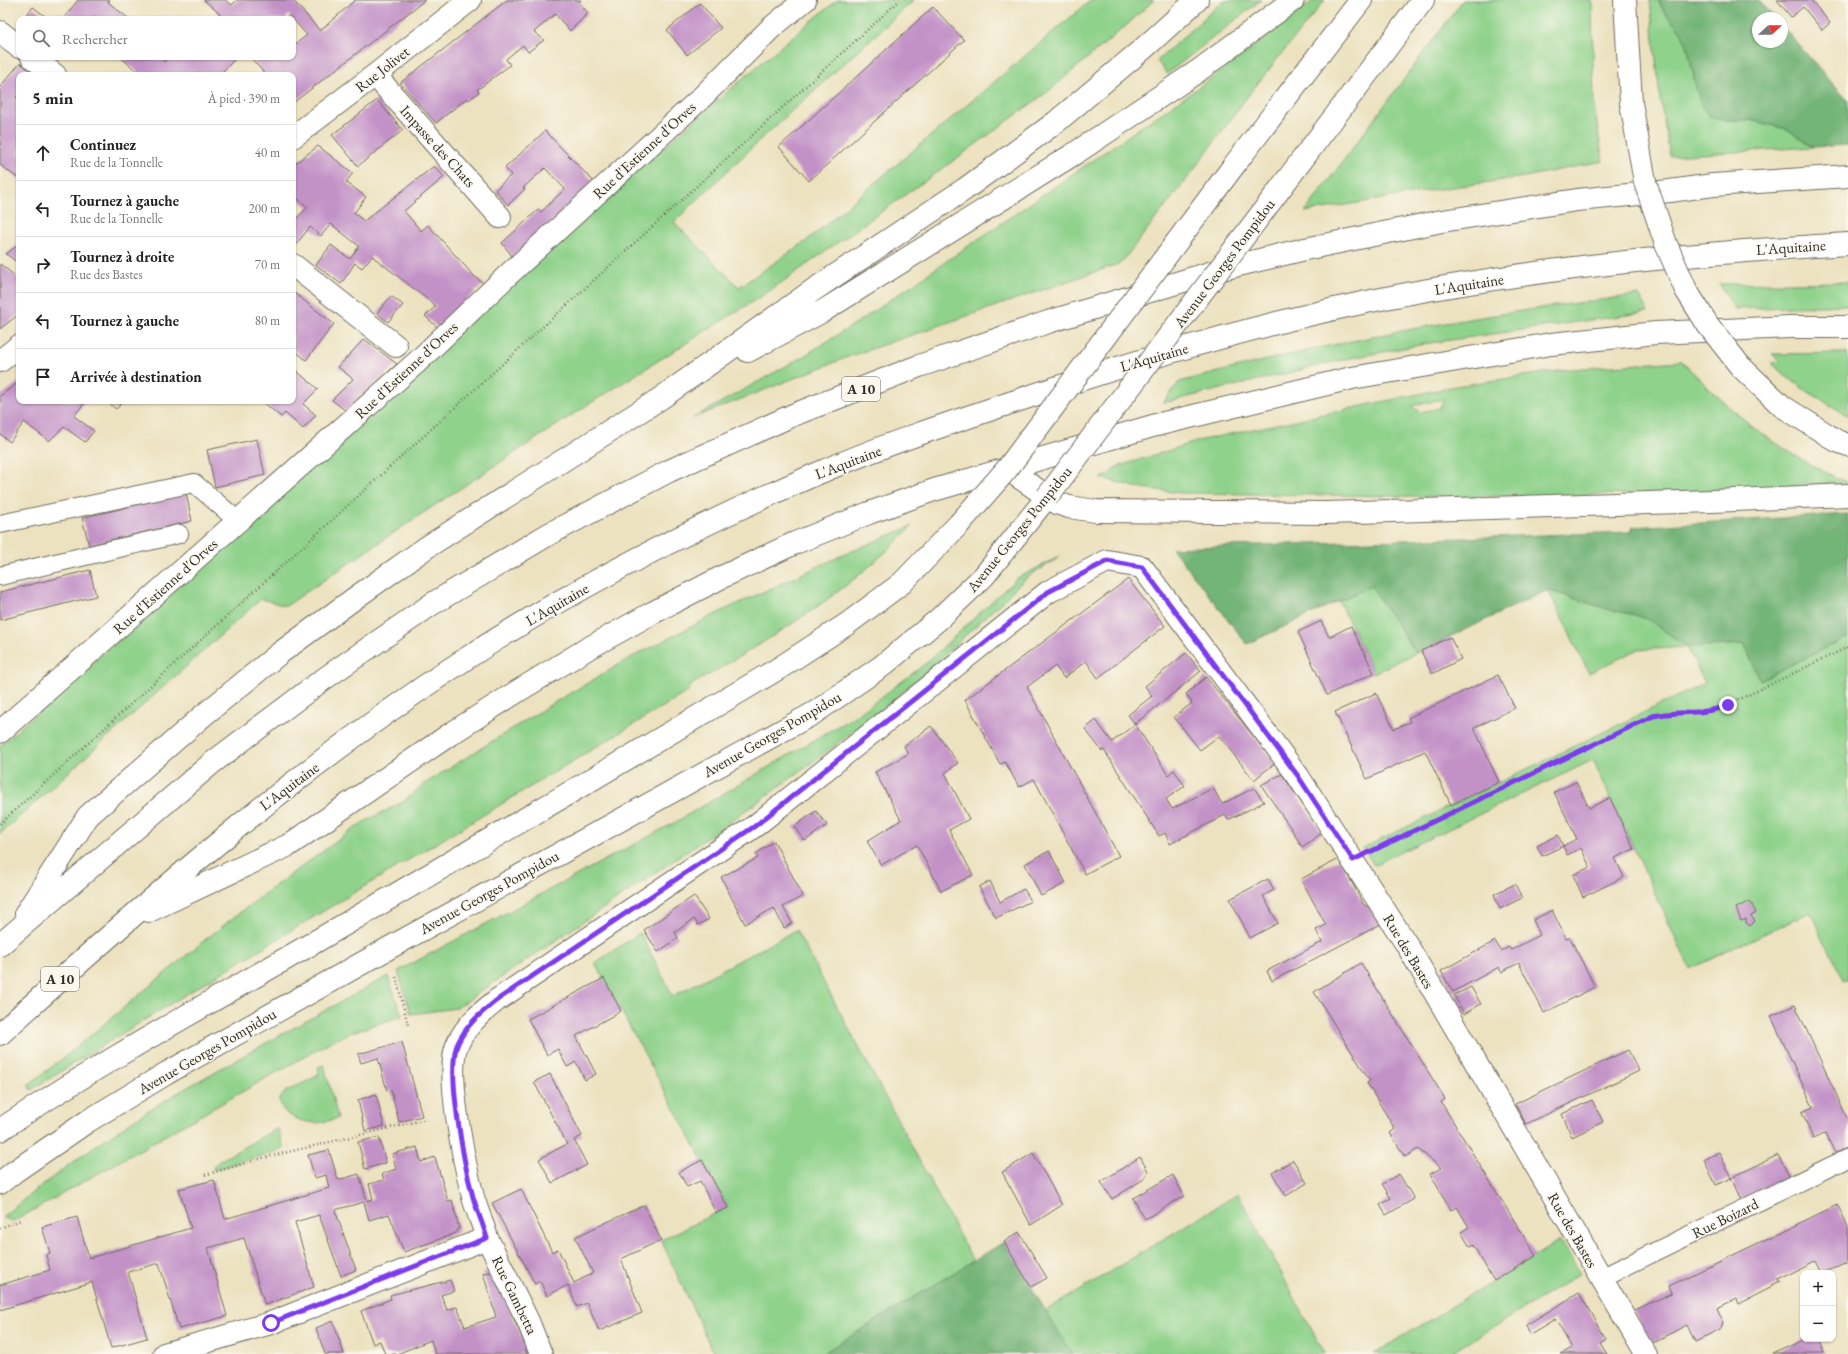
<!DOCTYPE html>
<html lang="fr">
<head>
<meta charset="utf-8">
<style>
	:root { --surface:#fff; --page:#f6f6f6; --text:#222; --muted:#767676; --line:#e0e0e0 }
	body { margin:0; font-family:"EB Garamond",serif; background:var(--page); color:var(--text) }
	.controls { position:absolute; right:12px; bottom:12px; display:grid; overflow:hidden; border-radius:8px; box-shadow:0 1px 3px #0004 }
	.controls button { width:36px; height:36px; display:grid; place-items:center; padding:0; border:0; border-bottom:1px solid var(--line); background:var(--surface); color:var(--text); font:20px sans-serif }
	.compass { position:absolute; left:1752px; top:12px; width:36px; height:36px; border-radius:50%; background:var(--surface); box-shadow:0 1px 3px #0004; rotate:69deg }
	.stop { position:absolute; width:12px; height:12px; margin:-9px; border:3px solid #7c3aed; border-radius:50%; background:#fff }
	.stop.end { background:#7c3aed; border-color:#fff; box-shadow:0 1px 4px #0008 }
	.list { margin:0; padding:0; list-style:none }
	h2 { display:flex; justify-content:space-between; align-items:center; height:52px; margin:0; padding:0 16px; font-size:17px }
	h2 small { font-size:13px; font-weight:400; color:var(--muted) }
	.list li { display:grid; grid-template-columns:26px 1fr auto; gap:12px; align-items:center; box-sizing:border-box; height:56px; padding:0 16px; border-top:1px solid var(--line) }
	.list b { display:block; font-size:15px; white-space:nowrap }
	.list p { margin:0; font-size:13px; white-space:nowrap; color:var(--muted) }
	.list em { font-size:13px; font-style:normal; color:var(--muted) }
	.icon { flex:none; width:22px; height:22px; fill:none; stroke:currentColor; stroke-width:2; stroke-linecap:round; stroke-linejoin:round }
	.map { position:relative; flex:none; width:1848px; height:1354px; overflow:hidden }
	.search { position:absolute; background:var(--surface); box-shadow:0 1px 3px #0004; left:16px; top:16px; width:280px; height:44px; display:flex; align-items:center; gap:10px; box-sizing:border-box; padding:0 14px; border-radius:8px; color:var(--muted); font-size:15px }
	.panel { position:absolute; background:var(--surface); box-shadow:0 1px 3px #0004; left:16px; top:72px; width:280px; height:332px; border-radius:8px }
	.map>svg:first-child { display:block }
	.green { fill:#8fd28b; stroke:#5d7e5b; fill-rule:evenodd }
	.forest { fill:#73b477; stroke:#4f7051 }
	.building { fill:#c292c7 }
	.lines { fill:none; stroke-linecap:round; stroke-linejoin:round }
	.service-casing { stroke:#6f6b5f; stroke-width:20 }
	.minor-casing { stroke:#6f6b5f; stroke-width:24 }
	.primary-casing { stroke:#6f6b5f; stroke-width:24 }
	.motorway-casing { stroke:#6f6b5f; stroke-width:24 }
	.path { stroke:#6f6b5f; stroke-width:2.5; stroke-dasharray:1 3; stroke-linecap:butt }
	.service { stroke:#fff; stroke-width:18 }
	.minor { stroke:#fff; stroke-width:22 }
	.primary { stroke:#fff; stroke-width:22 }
	.motorway { stroke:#fff; stroke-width:22 }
	.primary-bridge-casing { stroke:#6f6b5f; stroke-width:24; stroke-linecap:butt }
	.motorway-bridge-casing { stroke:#6f6b5f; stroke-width:24; stroke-linecap:butt }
	.primary-bridge { stroke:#fff; stroke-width:22 }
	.motorway-bridge { stroke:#fff; stroke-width:22 }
	.route { stroke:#7c3aed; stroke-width:5 }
	.labels { text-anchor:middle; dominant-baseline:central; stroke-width:3; stroke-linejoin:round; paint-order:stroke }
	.shield { fill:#fbf7ec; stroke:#696865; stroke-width:1 }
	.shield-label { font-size:14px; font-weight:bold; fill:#2b2b2b }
	.street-label { font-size:15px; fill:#2b2b2b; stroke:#fbf7ec }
</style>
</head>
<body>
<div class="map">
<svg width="1848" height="1354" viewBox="0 0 1848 1354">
	<rect width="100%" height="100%" fill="#fbf7ec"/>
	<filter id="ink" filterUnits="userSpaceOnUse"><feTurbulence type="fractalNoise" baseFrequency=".025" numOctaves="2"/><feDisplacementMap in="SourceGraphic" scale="8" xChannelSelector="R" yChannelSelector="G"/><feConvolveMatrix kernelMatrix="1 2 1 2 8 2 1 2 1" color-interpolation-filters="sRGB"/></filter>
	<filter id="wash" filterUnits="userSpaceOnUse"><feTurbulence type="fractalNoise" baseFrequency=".012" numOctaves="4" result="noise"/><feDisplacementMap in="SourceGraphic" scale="16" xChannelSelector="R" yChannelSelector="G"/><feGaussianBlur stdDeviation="0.9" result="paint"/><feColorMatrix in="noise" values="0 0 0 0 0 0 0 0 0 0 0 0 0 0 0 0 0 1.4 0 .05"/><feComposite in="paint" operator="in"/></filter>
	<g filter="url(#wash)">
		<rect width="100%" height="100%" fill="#ece2c0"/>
		<path class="green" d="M837 0H914L762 138 674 222 739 287 805 242 1091 0H1154L1128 24 1050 90 953 161 768 292 586 406 417 517 286 606 261 599 0 834V746C126 633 252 521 377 407 528 269 678 129 837 0Z
			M1224 0H1261L1167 74 1157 61Z
			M1314 0H1325L1250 93 1190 175 1121 263 848 357 693 418 804 356 861 320 1212 78 1280 27Z
			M1463 0H1592L1594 107 1603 161 1525 177 1439 189 1305 212Z
			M1650 0H1658L1665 13 1682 33 1688 48 1697 92 1720 120H1750L1787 129 1813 147 1670 156 1660 99Z
			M1848 282V305L1735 309 1719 284Z
			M1639 295 1648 312 1430 343 1346 359 1163 403 1179 382C1238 367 1297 352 1357 340 1450 320 1544 307 1639 295Z
			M1848 353V416L1799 386 1771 363 1780 362 1772 354Z
			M1681 361C1702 381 1723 403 1746 421 1777 446 1812 467 1848 483L1641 494 1458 497 1180 493 1135 487 1101 478 1109 475 1116 467 1202 440 1456 386 1571 369ZM1443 399 1440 408 1420 412 1412 406Z
			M912 526C849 593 770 639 691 685L689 691C470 824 249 954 31 1090L28 1085 67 1055 206 939 265 893 362 823 403 802 424 784 550 705 632 657 720 612 847 553Z
			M1061 556 1029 576 1017 586 1005 599C964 636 925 675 882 709 746 817 599 909 457 1008L411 1014 398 971 672 824 860 713 925 664 1017 578Z
			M1371 586 1416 653 1374 673 1339 601Z
			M1548 590 1610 610 1632 614 1650 620 1687 647 1744 644 1760 680 1848 637V980L1844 981 1810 912 1690 969 1593 760 1374 865 1363 848 1705 683 1687 647 1637 650 1589 673Z
			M796 930 973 1261 822 1354H714L661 1240 728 1207 595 963 640 933 673 996Z
			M388 976 402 1016 352 1032 330 1042 18 1219 12 1221 2 1217C56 1173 114 1130 174 1095 245 1054 317 1015 388 976Z
			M324 1065 338 1118C331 1120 323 1123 316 1123 301 1122 280 1116 280 1099L285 1092 319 1075 318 1067Z
			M278 1128 284 1149 213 1170 214 1166 219 1161Z
			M1238 1194 1325 1354H1072L1045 1311Z
			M1561 1240 1580 1274 1449 1354H1374Z"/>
		<path class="forest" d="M1658 0H1759L1775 18H1758V42H1782V26L1848 101V145L1813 147 1787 129 1750 120H1720L1710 117 1702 107 1697 92 1688 48 1682 33 1665 13Z
			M1848 514V637L1760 680 1744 644 1687 647 1649 620 1632 614 1610 610 1548 590 1416 653 1371 586 1247 644 1172 548 1631 532 1633 527Z
			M1004 1242 1072 1354H822Z"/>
		<g id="blocks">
			<path class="building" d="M78 0H110L108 2 129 19H97L94 17 92 19H63Z
				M204 0H225L232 5 237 0H293L320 31 355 0H425L293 103V75H266L250 57H293V46L307 35 289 15 285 19H215L220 14Z
				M507 0H581L579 2 588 13 570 31 555 14 534 32 544 40 528 52 523 45 506 59 510 65 477 90 479 92 469 100 467 98 436 123 400 83Z
				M1777 0H1811L1830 23 1822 30 1803 7 1791 17Z
				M700 3 721 28 687 55 667 30Z
				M33 7 49 19H23Z
				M933 7 964 40 809 181 779 147Z
				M120 57H158L164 62 169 57H237L219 75H135L138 72Z
				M20 63 35 75H19V93L16 97 19 100V179L0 165V87Z
				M377 100 403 130 358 166 332 135Z
				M545 131 595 183 513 257 502 243 538 210 541 212 565 189 545 168 523 188 525 189 508 205 495 190 511 175 505 168Z
				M318 146 353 173 346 182 366 197 354 213 364 221 434 166 444 177 404 211 421 231 428 225 474 276 484 284 437 327 425 316 436 306 372 256 362 268 355 263 341 284 316 265 331 245 350 259 359 246 331 224 321 236 310 227 294 247 293 246V222L308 207 293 195V165Z
				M19 244V264L6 254Z
				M0 264 19 279V314L0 329Z
				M293 292 334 324 306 360 293 349Z
				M391 296 403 305 388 322 377 313Z
				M364 339 397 364 346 411 332 400 353 379 338 367Z
				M293 368 318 389 303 404 316 415 303 429 285 413 281 417 262 401H293Z
				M19 382V401H86L74 416 94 431 85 442 64 427 49 441 24 422 10 442 0 434V396Z
				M106 401H124L116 409Z
				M257 439 265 475 215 487 207 450Z
				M186 493 192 521 89 545 82 518Z
				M90 570 96 596 0 620V592Z
				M1128 579 1165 626 1098 678 1086 661 1064 678 1055 666 1027 687 1119 856 1085 874 1034 779 1019 787 1005 762 1000 764 965 700Z
				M1321 621 1329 637 1351 626 1374 673 1327 695 1298 632Z
				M1450 637 1461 659 1432 674 1421 651Z
				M1186 653 1201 671 1135 724 1128 715 1152 696 1145 686Z
				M1498 675 1515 708 1474 728 1499 782 1451 805 1425 751 1367 779 1335 712 1376 693 1394 729 1410 722 1408 718Z
				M1206 677 1275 763 1254 780 1219 736 1200 750 1174 717 1192 703 1186 694Z
				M1096 720 1112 742 1135 724 1168 775 1174 770 1185 786 1166 799 1172 809 1213 788 1222 804 1254 788 1264 802 1228 820 1225 815 1170 844 1165 833 1159 836 1104 750 1102 751 1085 729Z
				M931 726 958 763 945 773 969 819 949 830 973 875 941 891 917 845 881 865 867 841 901 820 875 772 908 754 904 746Z
				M1282 774 1322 833 1302 847 1292 830 1261 785Z
				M1576 782 1589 808 1610 798 1634 849 1615 858 1624 877 1583 897 1573 875 1590 867 1581 848 1567 855 1563 846 1542 856 1537 846 1558 835 1563 846 1577 839 1554 792Z
				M816 811 827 825 805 841 794 827Z
				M774 841 803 896 783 907 792 923 784 928 774 908 745 924 721 877 758 858 756 854Z
				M1049 851 1066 883 1041 896 1025 864Z
				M1339 859 1364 905 1374 910 1383 923 1272 981 1267 971 1322 942 1316 930 1326 925 1301 879Z
				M1268 879 1274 890 1263 896 1278 923 1250 938 1230 899Z
				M990 881 1000 902 1024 889 1031 901 996 918 979 887Z
				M1515 884 1522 898 1500 909 1494 894Z
				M694 896 709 919 698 925 694 919 675 932 678 938 658 952 644 930Z
				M1750 901 1756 913 1751 916 1755 921 1750 926 1746 923V919L1741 921 1736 908Z
				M1552 910 1566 939 1570 938 1595 987 1544 1013 1519 963 1501 972 1499 967 1453 992 1441 971 1495 941 1501 951 1509 947 1511 950 1540 935 1533 920Z
				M1361 963 1445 1099 1441 1102 1536 1256 1494 1281 1473 1245 1470 1247 1461 1232 1469 1227 1457 1207 1451 1210 1430 1174 1441 1168 1418 1149 1405 1157 1390 1133 1395 1129 1367 1083 1370 1081 1314 992Z
				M604 978 621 1011 576 1036 596 1074 585 1080 576 1062 567 1067 558 1049 547 1055 528 1019Z
				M1471 987 1481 1004 1464 1014 1454 995Z
				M1795 1005 1848 1120V1147L1835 1153 1825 1133 1813 1139 1802 1112 1813 1107 1771 1016Z
				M402 1042 422 1116 399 1122 391 1090 387 1091 378 1058 361 1063 358 1054Z
				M1628 1050 1639 1071 1526 1124 1515 1104Z
				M550 1074 582 1136 574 1140 587 1165 552 1183 539 1159 567 1144 534 1082Z
				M376 1094 384 1126 365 1131 358 1100Z
				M1592 1100 1603 1122 1572 1137 1562 1114Z
				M379 1137 386 1163 365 1169 358 1142Z
				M417 1147 421 1162 435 1157 448 1201 452 1200 459 1228 456 1233 404 1252 389 1214 369 1220 364 1202 335 1210 356 1270 341 1276 319 1215 295 1222 314 1287 265 1305 244 1238 208 1248 227 1316 179 1329 159 1263 128 1272 147 1338 111 1348 92 1282 0 1310V1285L50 1270 46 1255 50 1253 42 1227 77 1217 89 1258 191 1228 179 1189 214 1180 225 1219 329 1188 326 1175 315 1178 308 1155 329 1150 338 1180 359 1174 367 1201 373 1199 369 1184 384 1180 382 1174 396 1169 392 1154Z
				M1719 1152 1731 1178 1716 1185 1704 1160Z
				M1033 1153 1062 1205 1031 1225 1002 1172Z
				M1778 1155 1789 1176 1741 1200 1731 1178Z
				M1140 1157 1148 1171 1144 1179 1112 1199 1101 1182Z
				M702 1160 728 1208 716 1213 700 1181 687 1187 679 1172Z
				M1293 1160 1307 1183 1286 1196 1272 1173Z
				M1399 1174 1414 1199 1386 1215 1380 1205 1391 1198 1382 1184Z
				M1173 1175 1184 1196 1145 1219 1133 1198Z
				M521 1189 552 1252 558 1249 574 1283 593 1273 575 1237 644 1205 661 1240 621 1259 642 1313 599 1331 587 1303 577 1307 568 1285 547 1296 540 1281 535 1284 492 1203Z
				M1837 1205 1848 1227V1260L1822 1273 1816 1261 1777 1280 1779 1283 1738 1304 1736 1299 1717 1308 1724 1323 1722 1329 1696 1342 1688 1325 1651 1343 1633 1311 1672 1293 1669 1286Z
				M1019 1232 1047 1278 1031 1287 1004 1242Z
				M493 1272 521 1335 527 1354H435L431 1340 397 1354H385L380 1341 373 1344 361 1311 391 1299 390 1295 450 1280 454 1291 441 1295 447 1310 457 1307 465 1327 496 1317 483 1273Z
				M1579 1293 1606 1339 1600 1343 1607 1354H1561L1572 1348 1555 1319 1530 1334 1526 1325Z
				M333 1321 344 1354H325L316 1328Z
				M1808 1339H1819L1825 1354H1774Z"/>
		</g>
	</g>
	<g filter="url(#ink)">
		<use href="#blocks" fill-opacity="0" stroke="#6f6b5f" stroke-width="1"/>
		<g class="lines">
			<defs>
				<path id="service" d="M0 524 194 483 238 521
					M0 576 179 534
					M1601 1278 1848 1158"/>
				<path id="minor" d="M0 32 19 47
					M32 57 55 75
					M375 75 500 217
					M293 137 375 75 470 0
					M293 265 396 346
					M0 361 19 346
					M0 732 416 363 509 274 700 99 771 28 805 0
					M487 1238 528 1321 541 1354
					M164 1354 271 1323 487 1238C483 1224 477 1211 473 1197 465 1166 444 1069 458 1043 467 1024 481 1013 497 1000L755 826 1048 592 1107 561 1142 567 1298 776 1407 945 1646 1354"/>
				<path id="primary" d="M1314 144 1423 0
					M1235 164 1361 0
					M0 1130C101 1062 208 1004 313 943 469 852 626 760 781 667L847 624 902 583 959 524
					M0 1183 14 1172 88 1121 167 1073 389 948 814 713 882 666 939 619 984 576 1047 497"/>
				<path id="motorway" d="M1625 0 1631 103
					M748 351 823 311 1077 152 1198 71 1293 0
					M1740 366 1782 406 1837 441 1848 445
					M1007 469 1057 503 1069 507 1096 511 1326 513 1713 501 1848 495
					M149 911 289 845 449 735 518 691 587 649 654 612 722 577 795 543 869 513 934 490 1156 425 1352 378 1551 344 1656 333 1789 327H1848
					M26 913 88 816 205 714 280 653 355 598 427 547 661 398 812 291 965 189 1056 122 1144 48 1197 0
					M0 945 212 763 321 681 432 604 549 534 669 471 793 415 919 366 1048 322 1226 268 1305 249 1442 221 1577 200 1670 191 1713 185 1848 176
					M0 1034C148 900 299 767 467 658 576 587 694 527 814 475 887 443 962 419 1037 394 1174 348 1315 308 1457 285 1587 263 1717 252 1848 244"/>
			</defs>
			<use href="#service" class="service-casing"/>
			<use href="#minor" class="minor-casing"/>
			<use href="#primary" class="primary-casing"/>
			<use href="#motorway" class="motorway-casing"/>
			<path class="path" d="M0 824 900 0
				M1379 848 1653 716C1674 711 1696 714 1717 710L1848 647
				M396 977 408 1025
				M205 1175 263 1158 427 1119
				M0 1228 21 1220"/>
			<use href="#service" class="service"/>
			<use href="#minor" class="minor"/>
			<use href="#primary" class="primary"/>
			<use href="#motorway" class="motorway"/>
			<defs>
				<path id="primary-bridge" d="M1047 497 1314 144
					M959 524 1007 469 1235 164"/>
				<path id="motorway-bridge" d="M1631 103 1645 182 1666 244 1686 290 1708 325 1740 366"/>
			</defs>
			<use href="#primary-bridge" class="primary-bridge-casing"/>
			<use href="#motorway-bridge" class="motorway-bridge-casing"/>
			<use href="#primary-bridge" class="primary-bridge"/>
			<use href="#motorway-bridge" class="motorway-bridge"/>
		</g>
	</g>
	<g class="lines" filter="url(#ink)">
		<path class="route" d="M271 1323 487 1238C483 1224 477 1211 473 1197 465 1168 445 1068 458 1043 467 1024 481 1013 497 1000L755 826 1048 592 1107 561 1142 567 1298 776 1353 860 1653 716C1678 710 1704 716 1728 705"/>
	</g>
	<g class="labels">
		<g class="shield">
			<rect x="842" y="377" width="38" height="24" rx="3"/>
			<rect x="41" y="967" width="38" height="24" rx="3"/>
		</g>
		<g class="shield-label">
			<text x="861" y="389">A 10</text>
			<text x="60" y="979">A 10</text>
		</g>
		<g class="street-label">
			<text transform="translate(382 69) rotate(-38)">Rue Jolivet</text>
			<text transform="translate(438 146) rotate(48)">Impasse des Chats</text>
			<text transform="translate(644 150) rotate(-43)">Rue d'Estienne d'Orves</text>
			<text transform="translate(1791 247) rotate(-4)">L'Aquitaine</text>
			<text transform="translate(1224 263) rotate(-53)">Avenue Georges Pompidou</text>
			<text transform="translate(1469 284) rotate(-9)">L'Aquitaine</text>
			<text transform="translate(1154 357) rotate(-16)">L'Aquitaine</text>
			<text transform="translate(406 370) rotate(-43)">Rue d'Estienne d'Orves</text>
			<text transform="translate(848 462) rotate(-21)">L'Aquitaine</text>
			<text transform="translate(1019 529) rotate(-51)">Avenue Georges Pompidou</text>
			<text transform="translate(165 586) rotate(-42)">Rue d'Estienne d'Orves</text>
			<text transform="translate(557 604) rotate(-30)">L'Aquitaine</text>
			<text transform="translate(772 734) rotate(-30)">Avenue Georges Pompidou</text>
			<text transform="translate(289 786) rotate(-37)">L'Aquitaine</text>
			<text transform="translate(489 892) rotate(-29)">Avenue Georges Pompidou</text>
			<text transform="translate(1409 951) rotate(59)">Rue des Bastes</text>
			<text transform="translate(207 1051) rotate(-30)">Avenue Georges Pompidou</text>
			<text transform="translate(1725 1218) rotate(-26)">Rue Boizard</text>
			<text transform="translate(1573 1230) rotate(60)">Rue des Bastes</text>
			<text transform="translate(515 1295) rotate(64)">Rue Gambetta</text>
		</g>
	</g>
</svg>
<div class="controls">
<button>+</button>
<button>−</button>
</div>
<svg class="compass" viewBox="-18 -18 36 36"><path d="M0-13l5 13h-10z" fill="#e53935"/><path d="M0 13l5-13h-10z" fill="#767676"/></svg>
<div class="stop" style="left:271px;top:1323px"></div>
<div class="stop end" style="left:1728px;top:705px"></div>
<div class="search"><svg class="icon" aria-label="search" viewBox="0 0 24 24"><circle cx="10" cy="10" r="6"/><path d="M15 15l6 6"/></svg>Rechercher</div>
<section class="panel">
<h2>5 min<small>À pied · 390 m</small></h2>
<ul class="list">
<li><svg class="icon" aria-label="ahead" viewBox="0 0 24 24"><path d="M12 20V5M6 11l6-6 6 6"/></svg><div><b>Continuez</b><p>Rue de la Tonnelle</p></div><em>40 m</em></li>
<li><svg class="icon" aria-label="left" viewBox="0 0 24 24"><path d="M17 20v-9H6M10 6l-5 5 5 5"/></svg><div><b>Tournez à gauche</b><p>Rue de la Tonnelle</p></div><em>200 m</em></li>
<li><svg class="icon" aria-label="right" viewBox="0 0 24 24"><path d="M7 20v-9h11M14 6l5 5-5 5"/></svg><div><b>Tournez à droite</b><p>Rue des Bastes</p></div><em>70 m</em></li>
<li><svg class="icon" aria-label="left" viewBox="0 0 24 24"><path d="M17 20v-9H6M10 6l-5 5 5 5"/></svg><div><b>Tournez à gauche</b></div><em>80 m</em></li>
<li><svg class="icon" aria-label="arrive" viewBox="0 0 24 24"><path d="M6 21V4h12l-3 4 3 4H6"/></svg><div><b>Arrivée à destination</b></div></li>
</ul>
</section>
</div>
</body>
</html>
